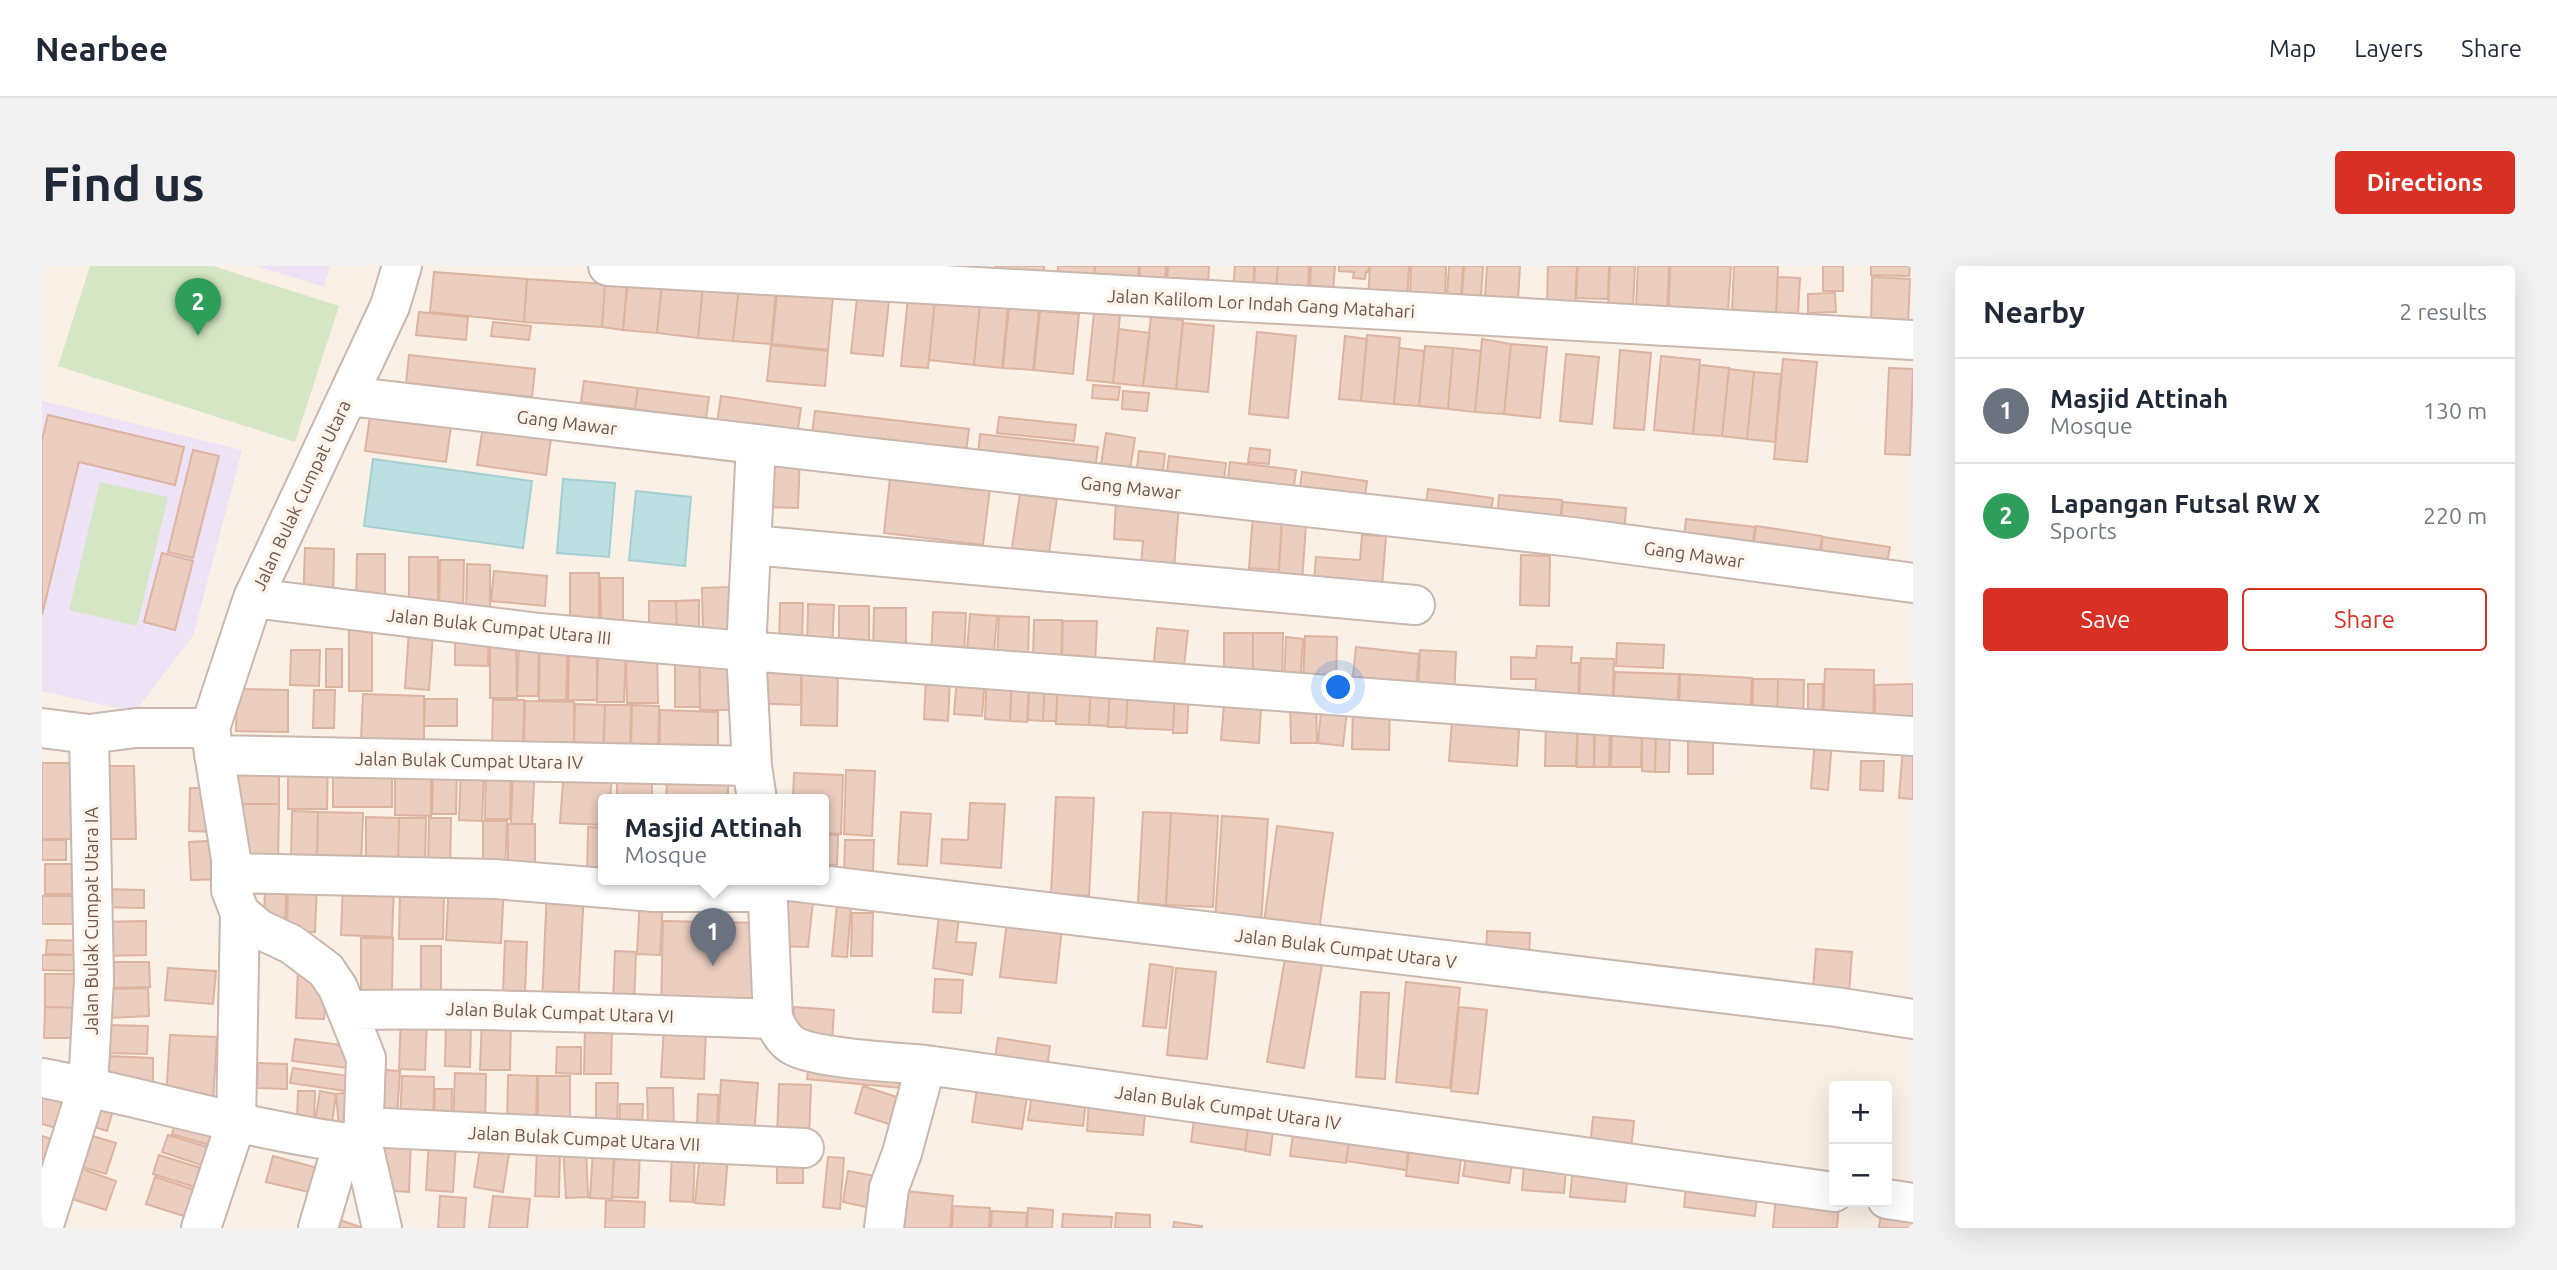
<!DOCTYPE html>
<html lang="en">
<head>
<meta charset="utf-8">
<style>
	:root { --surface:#fff; --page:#f2f2f3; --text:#1f2937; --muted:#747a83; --line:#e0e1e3; --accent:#d93025 }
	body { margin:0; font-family:Ubuntu,sans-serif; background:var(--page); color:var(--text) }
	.controls { position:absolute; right:21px; bottom:21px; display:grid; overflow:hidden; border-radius:7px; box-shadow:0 7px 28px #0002 }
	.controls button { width:63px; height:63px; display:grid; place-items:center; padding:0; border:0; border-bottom:2px solid var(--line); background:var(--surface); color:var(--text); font:35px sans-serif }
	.you { position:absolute; left:1297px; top:422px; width:24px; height:24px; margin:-18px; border:5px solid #fff; border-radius:50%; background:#1a73e8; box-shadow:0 0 0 10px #1a73e833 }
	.badge { display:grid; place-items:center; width:46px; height:46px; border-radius:50%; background:var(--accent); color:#fff; font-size:23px; font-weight:700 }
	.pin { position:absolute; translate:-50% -58px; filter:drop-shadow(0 2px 4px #0008) }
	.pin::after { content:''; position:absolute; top:37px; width:24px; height:21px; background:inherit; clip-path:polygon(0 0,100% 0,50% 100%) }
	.popup { position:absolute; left:556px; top:528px; width:231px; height:91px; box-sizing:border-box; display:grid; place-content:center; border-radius:7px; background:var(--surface); filter:drop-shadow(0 2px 5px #0005); font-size:23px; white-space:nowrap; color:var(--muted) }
	.popup b { font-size:26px; color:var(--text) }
	.popup::after { content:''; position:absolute; left:50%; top:100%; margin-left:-14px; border:14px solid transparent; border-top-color:var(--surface) }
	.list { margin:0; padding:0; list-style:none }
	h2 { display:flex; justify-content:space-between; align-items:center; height:91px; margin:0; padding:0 28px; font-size:30px }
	h2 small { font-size:23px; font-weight:400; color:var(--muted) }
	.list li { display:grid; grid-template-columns:46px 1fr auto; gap:21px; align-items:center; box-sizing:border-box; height:105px; padding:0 28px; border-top:2px solid var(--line) }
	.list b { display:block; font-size:26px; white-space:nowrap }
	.list p { margin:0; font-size:23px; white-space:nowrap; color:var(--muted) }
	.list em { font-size:23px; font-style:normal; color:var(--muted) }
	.actions { display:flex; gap:14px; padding:21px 28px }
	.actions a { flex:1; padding:16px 0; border:2px solid var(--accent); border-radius:7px; text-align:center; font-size:24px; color:var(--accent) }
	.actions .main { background:var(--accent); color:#fff }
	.map { position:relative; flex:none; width:1871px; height:962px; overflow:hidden; border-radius:7px }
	header { display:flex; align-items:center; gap:42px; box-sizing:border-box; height:98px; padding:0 35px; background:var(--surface); border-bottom:2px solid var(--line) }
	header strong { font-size:33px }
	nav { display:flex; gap:38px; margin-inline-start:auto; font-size:24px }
	.intro { display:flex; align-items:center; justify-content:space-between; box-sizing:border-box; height:168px; padding:0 42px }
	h1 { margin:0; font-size:49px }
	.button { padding:18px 32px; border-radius:7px; background:var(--accent); color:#fff; font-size:24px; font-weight:700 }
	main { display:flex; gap:42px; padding:0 42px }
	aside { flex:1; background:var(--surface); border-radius:7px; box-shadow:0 7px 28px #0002 }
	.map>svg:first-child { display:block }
	.education { fill:#ede2f6 }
	.green { fill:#d5e6c5 }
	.water { fill:#bcdfe1; stroke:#a3cfd2; stroke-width:2 }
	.building { fill:#eccec0; stroke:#ddb3a2; stroke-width:2 }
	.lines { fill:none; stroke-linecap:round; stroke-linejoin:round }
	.minor-casing { stroke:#cab7ad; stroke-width:42 }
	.minor { stroke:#fff; stroke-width:38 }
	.labels { text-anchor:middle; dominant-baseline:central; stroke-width:7; stroke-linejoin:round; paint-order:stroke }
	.street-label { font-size:18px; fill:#70564d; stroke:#fdf4eb }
</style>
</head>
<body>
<header>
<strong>Nearbee</strong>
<nav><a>Map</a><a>Layers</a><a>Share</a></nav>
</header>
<div class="intro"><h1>Find us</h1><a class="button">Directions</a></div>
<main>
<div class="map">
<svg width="1871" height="962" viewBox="0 0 1871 962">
	<rect width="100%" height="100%" fill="#faf0e5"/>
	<path class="education" d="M215 0H288L282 21Z
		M0 135 200 184 151 370 93 446 0 425Z"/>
	<path class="green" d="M48 0H171L297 40 253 176 16 100Z
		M58 216 126 231 95 360 27 344Z"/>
	<path class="water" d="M331 193 490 215 481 282 322 260Z
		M521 213 573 217 567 291 515 287Z
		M594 225 649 231 643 300 587 294Z"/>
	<path class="building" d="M954 0H1002V11L954 8Z
		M1016 0H1053L1052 12 1015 11Z
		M1053 0H1097L1096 16 1052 14Z
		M1098 0H1124L1123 17 1097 16Z
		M1126 0H1167L1166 20 1125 18Z
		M1193 0H1212L1211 26 1191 25Z
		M1213 0H1236L1234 26 1212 24Z
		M1236 0H1267L1266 26 1234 24Z
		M1269 0H1293L1291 25 1268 23Z
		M1297 0H1327L1326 6H1324L1323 13 1311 12 1312 6 1297 5Z
		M1328 0H1367L1365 35 1326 33Z
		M1369 0H1404L1403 32 1368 30Z
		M1407 0H1421L1419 30H1405Z
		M1422 0H1441L1439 30 1420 29Z
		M1445 0H1478L1476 34 1443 32Z
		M1506 0H1535L1533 38 1505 36Z
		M1536 0H1567L1566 33 1534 32Z
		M1568 0H1593L1591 42 1566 41Z
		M1596 0H1627L1625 45 1594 43Z
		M1628 0H1689L1686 44 1627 41Z
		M1692 0H1736L1734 48 1690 46Z
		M1781 0H1801V25H1781Z
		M1829 0H1868L1867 10 1829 9Z
		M392 6 485 13 482 56 388 46Z
		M1736 11 1758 12 1756 49 1734 48Z
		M1830 11 1868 13 1866 57 1829 55Z
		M485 13 563 18 560 61 482 56Z
		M586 15 620 18 615 67 581 64Z
		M620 15 661 19 656 72 615 67Z
		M563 18H585L581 64 560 61Z
		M661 18 697 21 691 75 656 72Z
		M697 21 734 24 729 78 691 75Z
		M735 26 791 30 786 84 730 78Z
		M1793 27 1794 46 1766 47V28Z
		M815 32 847 35 841 90 809 87Z
		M866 32 893 34 886 102 859 100Z
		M893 34 938 38 932 99 887 94Z
		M938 38 966 40 960 102 932 99Z
		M967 41 997 44 991 104 961 102Z
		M998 45 1037 48 1031 108 992 104Z
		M377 46 426 51 424 74 374 69Z
		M1052 47 1078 49 1071 117 1045 114Z
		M1109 51 1141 54 1134 123 1101 120Z
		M451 56 489 60 487 74 449 70Z
		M1141 57 1172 60 1166 126 1134 123Z
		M1077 63 1108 67 1101 120 1071 117Z
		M1215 66 1254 70 1246 152 1207 148Z
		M1325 69 1358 72 1352 138 1319 135Z
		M1303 70 1325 73 1319 135 1297 133Z
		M1440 73 1469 78 1462 148 1433 146Z
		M1469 78 1505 81 1498 152 1462 148Z
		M729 79 786 85 783 120 725 115Z
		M1383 80 1411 82 1406 143 1377 140Z
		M1357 82 1382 85 1377 140 1352 138Z
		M1411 82 1439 85 1433 146 1406 143Z
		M1578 84 1609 87 1602 164 1572 162Z
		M1524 88 1557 91 1550 158 1518 155Z
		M367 89 493 103 490 131 364 117Z
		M1619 90 1658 94 1651 168 1612 164Z
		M1741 93 1775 96 1765 196 1732 193Z
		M1658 99 1687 102 1680 170 1651 168Z
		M1847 102 1871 103 1868 189 1843 188Z
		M1687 103 1712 106 1705 173 1680 170Z
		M1712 106 1739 108 1733 176 1705 173Z
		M542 115 596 122 593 143 539 136Z
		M1051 119 1078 121 1076 134 1050 132Z
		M596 122 667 131 664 152 593 143Z
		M1081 125 1107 127 1105 145 1080 143Z
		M679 130 759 142 755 169 675 157Z
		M330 136 411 146 404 196 323 185Z
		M773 145 927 163 924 186 770 168Z
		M443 148 511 157 504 209 435 199Z
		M6 149 142 181 133 219 37 196 0 349V174Z
		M957 151 1034 159 1032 175 955 167Z
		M1064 167 1093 172 1087 210 1058 205Z
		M938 168 1056 181 1053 204 936 191Z
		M1208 182 1228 184 1227 198 1206 196Z
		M151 184 177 190 151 292 126 286Z
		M1097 185 1123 188 1120 213 1094 209Z
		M725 186 758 188 756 242 722 241Z
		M1127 190 1184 197 1181 221 1124 213Z
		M1188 196 1254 204 1251 228 1185 220Z
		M849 203 949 214 941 279 842 267Z
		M1260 206 1325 215 1322 239 1257 230Z
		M979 220 1016 225 1007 287 970 282Z
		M1386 223 1451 232 1447 256 1383 247Z
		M1457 229 1520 234 1517 263 1455 257Z
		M1074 234 1137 238 1132 302 1099 300 1101 275 1072 273Z
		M1521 236 1584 242 1582 269 1518 263Z
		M1211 249 1240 251 1237 304 1207 302Z
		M1644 253 1713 261 1709 289 1641 281Z
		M1240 257 1264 258 1260 316 1236 315Z
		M1714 260 1780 270 1775 300 1710 289Z
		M1320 269 1344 270 1339 333 1271 327 1274 291 1318 294Z
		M1781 271 1848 281 1843 308 1777 298Z
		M263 282 292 283 291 338 261 337Z
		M120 287 151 295 133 364 102 356Z
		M315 288H343V340H314Z
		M1479 289 1508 290 1507 340 1478 339Z
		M367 291H396V350L367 349Z
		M398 294H422L421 352 397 351Z
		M425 298 448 299V352H424Z
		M452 305 505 310 503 340 449 335Z
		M528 307H557V361H528Z
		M558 312H581V355H559Z
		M689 321V371H661L660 322Z
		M657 334V367H635L634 335Z
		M607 335H634L635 367H607Z
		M738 337H761L760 382H737Z
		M766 338 792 339 790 382 765 381Z
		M797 340H827V381H797Z
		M832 342H864V387L831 386Z
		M891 346 924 347 922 392 889 391Z
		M928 348 955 350 951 398 924 396Z
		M957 350 987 351 986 394H955Z
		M992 354H1020L1019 396 991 395Z
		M1021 355H1055L1053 398 1020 397Z
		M307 358H330V425H307Z
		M1115 362 1146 365 1141 409 1111 406Z
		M367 365 391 367 387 424 363 422Z
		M413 367H447L446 400 413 399Z
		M1182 367H1211V415H1182Z
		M1211 367H1241L1240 414H1211Z
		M498 370 526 371 524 434H497Z
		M1263 370 1295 371 1294 418H1261Z
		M1244 371 1261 373 1258 420 1242 419Z
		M448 373H474L475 432H448Z
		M477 374H497L496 430H475Z
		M527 374H555V434H526Z
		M1575 377 1622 379 1621 402 1574 400Z
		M556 380 584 381 582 436H555Z
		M1495 380 1530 381 1529 397H1537L1536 442 1493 431 1494 413H1469V391L1494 392Z
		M1314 381 1377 388 1374 419H1310Z
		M284 383H300V421H284Z
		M249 384H278L277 420 248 419Z
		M1378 384 1414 386 1412 431 1376 430Z
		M584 385H615L616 437H585Z
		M710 389H759V439L710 437Z
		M657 391 658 441H633V392Z
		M658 391H691L692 444H658Z
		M1539 392 1572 393 1570 444 1537 443Z
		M760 403 796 404 795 460 759 459Z
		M1783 403 1832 404 1831 461 1781 460Z
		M945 404 970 405 968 455 943 453Z
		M1573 406 1637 408 1635 449 1571 447Z
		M970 407 987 408 985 456 968 455Z
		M1638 408 1710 412 1708 452 1637 448Z
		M884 410 908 411 906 455 882 453Z
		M988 410H1003L1001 455 986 454Z
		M1003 410 1016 411 1014 455H1001Z
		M915 411 943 413 940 450 912 448Z
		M1016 411 1049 412 1047 459 1014 458Z
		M1711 413H1736L1735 456H1710Z
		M1736 413 1762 414 1761 457 1735 456Z
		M1049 415 1068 416 1066 460 1047 459Z
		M1068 418 1086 419 1084 461H1066Z
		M1766 418H1781L1780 458H1766Z
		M1871 418V462H1833V419Z
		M1086 419 1133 422 1131 464 1084 462Z
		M1133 421 1147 422 1145 467H1131Z
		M195 423 246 424V466L194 465Z
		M272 424H293L292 462H271Z
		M321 428 382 430V476L319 474Z
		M1274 431 1275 477H1249L1248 432Z
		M383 433H415V460H382Z
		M451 434H482L481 480 450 479Z
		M1280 434 1306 436 1301 480 1276 477Z
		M1311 434H1348L1347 484 1310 483Z
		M483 435 532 436V482L482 481Z
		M533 438 563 439 561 482H532Z
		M563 439H589L588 484 562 483Z
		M590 439 617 440 616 484 589 483Z
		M1182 439 1219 442 1217 477 1179 474Z
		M1411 442 1478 446 1475 500 1407 495Z
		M618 444 676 446V488L618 486Z
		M1504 453 1536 454 1534 500H1503Z
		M1536 455H1552V501H1535Z
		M1570 456 1600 457 1599 501H1569Z
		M1553 457 1568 458 1567 501H1552Z
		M1600 464H1614L1613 506 1600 505Z
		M1614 464H1628L1627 506H1613Z
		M1646 466H1671V508H1646Z
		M1773 474 1790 476 1786 524 1769 522Z
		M1861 480 1871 481V533L1857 532Z
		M246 491 286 492 285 543H246Z
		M353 495H389V550L353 549Z
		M444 495 469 496 468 553H443Z
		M1819 495H1842L1841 525 1818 524Z
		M471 496 493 497 490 558H469Z
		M0 497H42L41 573H0Z
		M291 497H350V541H291Z
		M391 497H415L414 548H390Z
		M53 500H92L94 573H54Z
		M419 502 442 503 440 555 417 554Z
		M195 503 237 504V538H194Z
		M522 503 570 506 568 534H561V559L518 557Z
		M804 504 833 505 830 570 802 568Z
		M575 505 610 506V534H575Z
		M752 507 801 509 799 568 781 567V534H751Z
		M625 515 686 516V534H624Z
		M148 522H176L175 566 147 565Z
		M1014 531 1052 532 1047 630 1009 628Z
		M928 537 963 538 959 602 899 597 900 573 926 574Z
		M194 538H237L236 600 193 599Z
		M250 545 276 546 275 597 249 596Z
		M276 546 321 547 319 598 275 597Z
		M859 546 889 548 885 600 856 598Z
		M1101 546 1129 547 1124 639 1096 637Z
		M1129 547 1176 550 1171 641 1124 639Z
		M1180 550 1226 553 1219 657 1173 654Z
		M324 551 357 552 356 599 324 598Z
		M357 552H384L383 600 356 599Z
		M387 552H409L408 601H386Z
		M441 555H465L463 605 441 604Z
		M466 558H493V608H466Z
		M1235 560 1291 567 1277 664 1222 657Z
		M546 561 561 562V610H545Z
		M781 568 796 569 795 599 781 598Z
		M0 574H24V594H0Z
		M183 574 185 613 149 614 147 576Z
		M803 574H832L831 606 802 605Z
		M3 598H47V628H3Z
		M246 617H275L273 666 245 665Z
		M407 617 462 620 459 677 404 674Z
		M301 618 352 619 350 671 299 669Z
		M223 619H245L243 653 222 652Z
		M55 623 102 624V642L55 641Z
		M358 623 402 624 401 673H357Z
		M505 623 542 625 536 740 500 738Z
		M0 630H49V658H0Z
		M598 633 621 634 618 689 595 688Z
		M738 634 771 636 766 681 739 680Z
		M795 638 809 640 805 691 790 690Z
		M810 647H831L830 690H809Z
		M897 650 917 652 914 676 934 677 930 709 891 702Z
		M104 655V689L57 690 56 656Z
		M621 655 723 657 721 745 619 744Z
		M965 655 1020 661 1014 717 958 711Z
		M1445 665 1488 667 1487 691 1444 689Z
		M319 672H351L350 725 319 724Z
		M5 674 48 675 47 689 4 688Z
		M463 675 485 676 483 726H461Z
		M379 680H399V729H379Z
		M1774 683 1810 686 1807 726 1771 723Z
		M573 685 594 686 592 737H571Z
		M1244 687 1281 693 1262 802 1225 796Z
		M0 689H42V705L0 704Z
		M67 696H107L108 721 67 722Z
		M1108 698 1131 701 1124 762 1101 760Z
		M256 701 285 722 282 753 254 752Z
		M126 702 174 705 171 738 123 734Z
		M1134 702 1174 706 1165 793 1125 789Z
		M3 708H47L46 742 3 741Z
		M893 713 921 714 919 747 891 746Z
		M1364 716 1418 722 1408 822 1354 816Z
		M106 722 107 750 67 752 65 723Z
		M1319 726 1347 727 1343 813 1314 811Z
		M3 741 46 742V772H2Z
		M752 741 792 744 790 775 750 772Z
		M1417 741 1445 744 1436 828 1409 825Z
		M359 751 385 752 383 804 357 803Z
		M440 751 469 752 468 804H438Z
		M404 757 429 758 428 801 403 800Z
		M64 759 106 760 105 788 63 787Z
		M543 759H570L569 808H542Z
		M622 761 664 763 662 813 619 811Z
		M128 769 175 771 171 834 124 831Z
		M956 772 1008 780 1004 808 952 801Z
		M253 773 315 781 313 803 250 795Z
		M515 781H539V808L514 807Z
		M67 790 111 792V822L65 821Z
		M767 795 872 807 870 823 765 813Z
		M216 797 245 798V823L215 822Z
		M251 802 313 811 311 826 248 817Z
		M328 803 358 805 355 848 325 846Z
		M413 807 444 808 443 859 411 858Z
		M466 809 495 810 494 862H465Z
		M360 810 392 811 391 859 358 857Z
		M496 810H528V865H496Z
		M679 814 716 817 712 870 676 868Z
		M936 816 986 823 980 863 930 856Z
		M554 817H576L575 862H554Z
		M737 818 769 819 767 872 735 871Z
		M821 820 867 835 859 862 813 847Z
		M605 822H631L632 864 606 865Z
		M991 822 1045 828 1041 860 986 854Z
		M0 823 28 831 18 863 0 858Z
		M393 823H410L409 860H392Z
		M256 825H273L272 853H255Z
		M278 825 294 828 290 858 273 856Z
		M311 826 313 861 297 862 294 828Z
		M656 828 676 829 675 864 655 863Z
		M56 829 74 834 65 865 46 859Z
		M1047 833 1104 837 1101 869 1045 865Z
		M578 838H601L600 865H577Z
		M136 847 180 860 174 881 130 868Z
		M1153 847 1207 854 1203 884 1149 876Z
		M1551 851 1592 855 1589 884 1548 880Z
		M1207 854 1232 857 1228 889 1203 885Z
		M1252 860 1308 867 1304 897 1248 890Z
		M37 866 74 877 64 908 28 897Z
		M1309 868 1367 876 1364 904 1304 895Z
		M126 869 168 882 162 900 120 886Z
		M0 870 19 876 13 897 0 893Z
		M337 872 369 873 367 926 335 924Z
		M387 875 414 877 411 926 384 924Z
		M1368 876 1420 883 1416 917 1364 910Z
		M544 879 546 931 524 932 521 880Z
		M438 883 467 887 461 926 432 921Z
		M495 883 518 884 517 931 493 930Z
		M551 884 572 885 570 933 548 932Z
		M573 884 598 885 596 932 570 931Z
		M1425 884 1471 892 1467 917 1421 910Z
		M630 886 653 887 651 936 628 935Z
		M658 887 686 890 682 939 653 937Z
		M117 889 162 903 156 922 111 908Z
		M231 890 290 906 284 930 224 916Z
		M786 891 802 892 798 943 781 941Z
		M735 897H761V917H735Z
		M1482 898 1524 901 1522 927 1480 924Z
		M29 899 74 915 64 944 18 929Z
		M1531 902 1586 907 1583 936 1528 931Z
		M806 905 844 912 838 944 801 936Z
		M113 911 153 924 145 951 104 938Z
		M1644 921 1715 930 1713 950 1642 941Z
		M853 924 911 930 908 962H848Z
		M398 930 424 932 422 962H396Z
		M451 930 488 933 485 962H447Z
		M1734 930 1797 938 1795 962H1731Z
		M564 934 603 936 602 962H563Z
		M1840 939 1871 943V962H1837Z
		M911 940 948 942 947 962H910Z
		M986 942 1011 944 1010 962H985Z
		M950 945 985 947 984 962H949Z
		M1074 947 1108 949V962H1073Z
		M1021 948 1070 951 1069 962H1020Z
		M295 953 321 962H292Z
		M1132 956 1160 960V962H1131Z"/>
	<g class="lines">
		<defs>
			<path id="minor" d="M566 0 1871 74
				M306 130 824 191 1530 271 1871 317
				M714 178 704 385 710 500 715 534
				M710 279 1373 339
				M211 332 497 367 704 385 1513 446 1871 470
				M0 462 47 468 94 462H168
				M172 489 710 500
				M189 607 453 613 612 626H725
				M725 614 731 753C736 763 741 773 750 779 773 793 853 796 884 799L1792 926
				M738 614 1794 741 1871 753
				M306 744C448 742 589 748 731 753
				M0 812C108 832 212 866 321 879
				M322 861 762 882
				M1845 933 1871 937
				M1 962 46 820 52 714 47 468
				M159 962 194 857 198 647
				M276 962 301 877
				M340 962 321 879 324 792 296 722 284 704 249 678 217 663 198 647 189 624V593L168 462 211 332 348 40 360 0
				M842 962 847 922 860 887 884 799"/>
		</defs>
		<use href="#minor" class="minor-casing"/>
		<use href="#minor" class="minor"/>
	</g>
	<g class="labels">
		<g class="street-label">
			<text transform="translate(1219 37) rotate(3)">Jalan Kalilom Lor Indah Gang Matahari</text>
			<text transform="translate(525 156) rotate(7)">Gang Mawar</text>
			<text transform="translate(1089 221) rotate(6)">Gang Mawar</text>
			<text transform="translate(259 229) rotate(-65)">Jalan Bulak Cumpat Utara</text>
			<text transform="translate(1652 288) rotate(8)">Gang Mawar</text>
			<text transform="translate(457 360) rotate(6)">Jalan Bulak Cumpat Utara III</text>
			<text transform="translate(427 494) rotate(1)">Jalan Bulak Cumpat Utara IV</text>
			<text transform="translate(49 655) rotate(-90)">Jalan Bulak Cumpat Utara IA</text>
			<text transform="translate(1304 682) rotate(7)">Jalan Bulak Cumpat Utara V</text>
			<text transform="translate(518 746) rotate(2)">Jalan Bulak Cumpat Utara VI</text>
			<text transform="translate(1186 841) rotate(8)">Jalan Bulak Cumpat Utara IV</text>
			<text transform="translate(542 872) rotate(3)">Jalan Bulak Cumpat Utara VII</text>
		</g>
	</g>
</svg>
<div class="controls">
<button>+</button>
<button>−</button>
</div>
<div class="you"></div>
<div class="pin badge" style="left:671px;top:700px;background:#6b7280">1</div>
<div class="popup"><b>Masjid Attinah</b>Mosque</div>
<div class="pin badge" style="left:156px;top:70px;background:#2e9e5b">2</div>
</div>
<aside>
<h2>Nearby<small>2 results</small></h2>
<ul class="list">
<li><span class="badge" style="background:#6b7280">1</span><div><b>Masjid Attinah</b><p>Mosque</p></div><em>130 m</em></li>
<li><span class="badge" style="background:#2e9e5b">2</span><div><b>Lapangan Futsal RW X</b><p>Sports</p></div><em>220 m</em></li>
</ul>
<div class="actions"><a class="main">Save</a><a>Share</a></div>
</aside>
</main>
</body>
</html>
